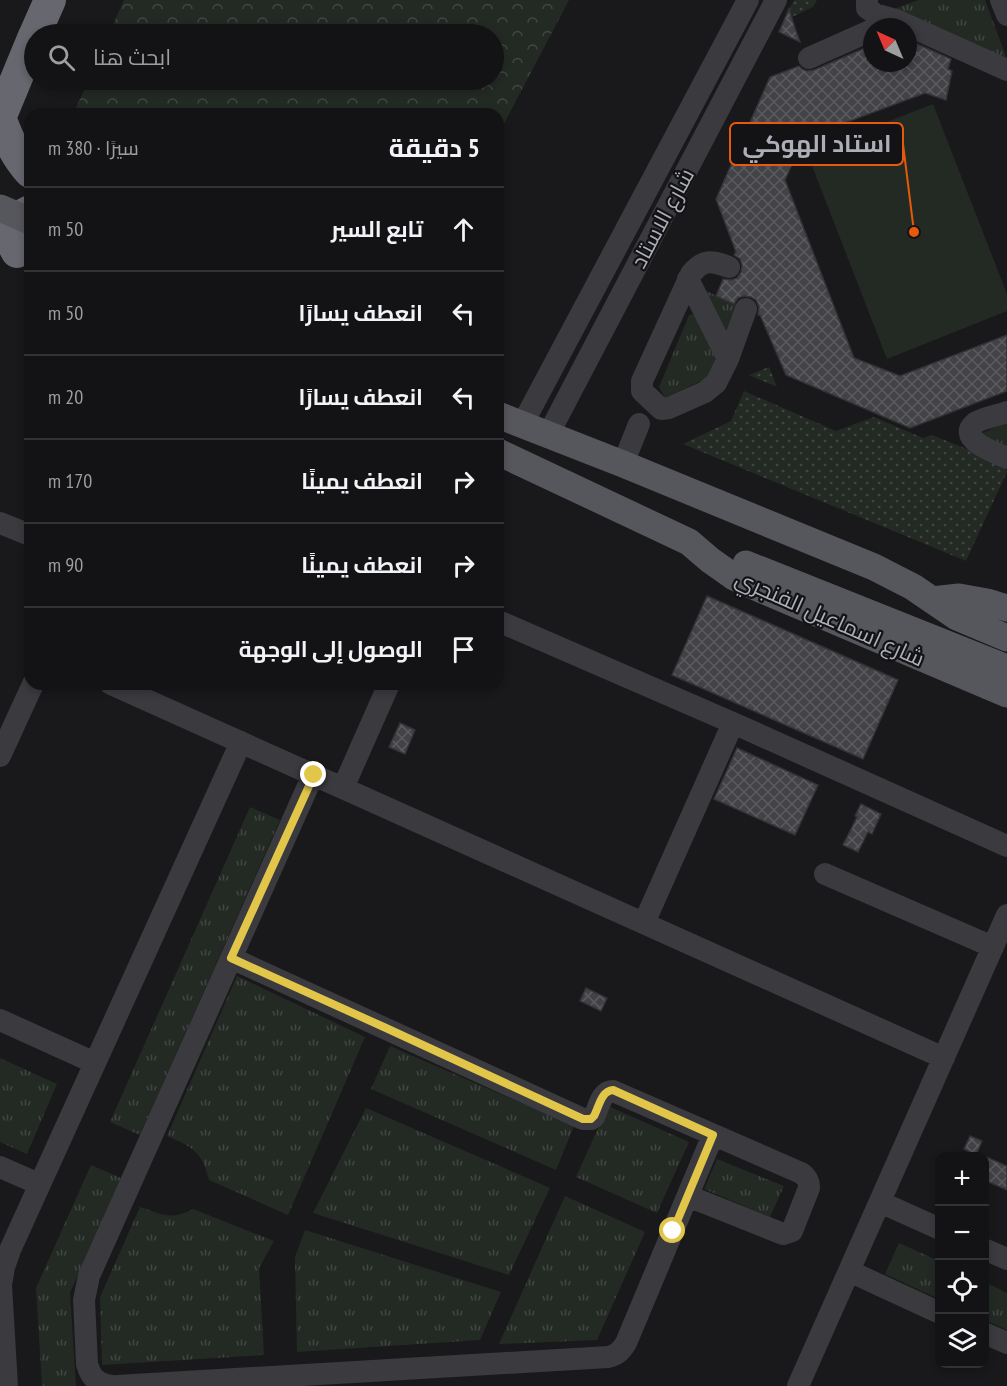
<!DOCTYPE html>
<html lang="ar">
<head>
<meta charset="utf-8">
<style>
	:root { --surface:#131214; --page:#202022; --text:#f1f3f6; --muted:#9d9ea0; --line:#323234 }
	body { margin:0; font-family:"PT Sans Narrow",Cairo,sans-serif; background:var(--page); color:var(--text); direction:rtl }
	.controls { position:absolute; right:18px; bottom:18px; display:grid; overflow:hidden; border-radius:12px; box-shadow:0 3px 9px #0003 }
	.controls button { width:54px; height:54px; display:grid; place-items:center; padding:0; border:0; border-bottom:2px solid var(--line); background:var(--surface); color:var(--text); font:30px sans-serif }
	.compass { position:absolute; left:863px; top:18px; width:54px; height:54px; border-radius:50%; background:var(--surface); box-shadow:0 3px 9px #0003; rotate:316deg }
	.stop { position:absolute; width:18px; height:18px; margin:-14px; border:4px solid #e1c649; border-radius:50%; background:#fff }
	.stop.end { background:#e1c649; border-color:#fff; box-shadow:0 2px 6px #0008 }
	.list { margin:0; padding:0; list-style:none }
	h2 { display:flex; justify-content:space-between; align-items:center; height:78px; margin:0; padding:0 24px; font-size:26px }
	h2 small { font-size:20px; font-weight:400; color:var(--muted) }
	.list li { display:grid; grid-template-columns:39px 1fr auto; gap:18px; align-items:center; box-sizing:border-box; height:84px; padding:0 24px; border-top:2px solid var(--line) }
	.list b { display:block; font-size:22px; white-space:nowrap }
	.list em { font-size:20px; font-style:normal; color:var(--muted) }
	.icon { flex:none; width:33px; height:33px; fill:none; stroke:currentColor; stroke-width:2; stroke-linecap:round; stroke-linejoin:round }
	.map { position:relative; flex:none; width:1007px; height:1386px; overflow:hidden; direction:ltr }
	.search { position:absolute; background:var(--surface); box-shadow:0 3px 9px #0003; left:24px; top:24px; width:480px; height:66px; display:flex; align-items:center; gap:15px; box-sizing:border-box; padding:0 21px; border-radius:33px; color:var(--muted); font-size:22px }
	.panel { position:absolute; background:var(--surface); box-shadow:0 3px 9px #0003; left:24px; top:108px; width:480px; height:582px; border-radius:18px; direction:rtl }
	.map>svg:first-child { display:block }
	.grass { fill:url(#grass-tufts) }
	.park { fill:url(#park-crowns) }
	.garden { fill:url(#garden-dots) }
	.pitch { fill:#232a24 }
	.building { fill:url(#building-cross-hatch); stroke:#333236; stroke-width:1.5 }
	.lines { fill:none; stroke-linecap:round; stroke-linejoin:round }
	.minor { stroke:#3a3a3f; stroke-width:22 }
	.major { stroke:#56565d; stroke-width:27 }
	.highway { stroke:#66676f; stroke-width:32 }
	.major-bridge { stroke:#56565d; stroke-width:27 }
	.route { stroke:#e1c649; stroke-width:8 }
	.labels { text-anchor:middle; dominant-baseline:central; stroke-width:4.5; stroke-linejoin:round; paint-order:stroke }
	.street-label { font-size:22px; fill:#acaeb8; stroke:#131315 }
	.leader { fill:none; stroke:#e8590c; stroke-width:2 }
	.callout-dot { fill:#e8590c; stroke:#131315; stroke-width:2 }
	.callout { fill:#131315; stroke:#e8590c; stroke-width:2 }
	.callout-label { font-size:24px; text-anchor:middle; font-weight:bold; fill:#acaeb8 }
</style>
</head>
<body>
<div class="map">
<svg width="1007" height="1386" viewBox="0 0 1007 1386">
	<defs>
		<pattern id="grass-tufts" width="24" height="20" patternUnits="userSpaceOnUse" patternTransform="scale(1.5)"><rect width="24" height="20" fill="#232a24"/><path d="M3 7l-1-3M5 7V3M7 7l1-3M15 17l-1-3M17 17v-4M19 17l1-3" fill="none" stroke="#404642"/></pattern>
		<pattern id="park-crowns" width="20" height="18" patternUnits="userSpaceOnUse" patternTransform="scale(1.5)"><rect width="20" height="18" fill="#232a24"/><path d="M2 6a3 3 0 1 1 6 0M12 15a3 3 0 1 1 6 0" fill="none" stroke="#404642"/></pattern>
		<pattern id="garden-dots" width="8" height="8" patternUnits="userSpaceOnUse" patternTransform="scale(1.5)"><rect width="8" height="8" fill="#232a24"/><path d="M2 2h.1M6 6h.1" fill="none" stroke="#404642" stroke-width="1.8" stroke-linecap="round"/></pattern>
		<pattern id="building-cross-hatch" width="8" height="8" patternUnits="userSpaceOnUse" patternTransform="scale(1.5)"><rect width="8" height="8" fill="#434347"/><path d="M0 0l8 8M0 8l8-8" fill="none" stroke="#5b5c5f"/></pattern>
	</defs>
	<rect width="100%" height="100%" fill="#19181a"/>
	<path class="grass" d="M918 0H985L1007 59 894 9Z
		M702 289 742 307 728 342Z
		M697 313 716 359 709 377 665 398 659 387 689 315Z
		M1007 422V448L982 433Z
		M250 807 280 820 140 1135 110 1122Z
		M237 976 365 1037 288 1215 209 1180C202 1152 193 1147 167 1136Z
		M390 1046 574 1126 556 1170 371 1089Z
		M0 1058 57 1084 27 1154 0 1142Z
		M608 1106 689 1142 657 1213 576 1177Z
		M366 1108 550 1188 509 1275 313 1213Z
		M717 1159 784 1186 770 1217 704 1189Z
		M91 1165 121 1178 70 1293 76 1386H42L36 1288Z
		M565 1196 645 1232 597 1340 499 1344Z
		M140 1207C162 1214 170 1221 193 1209L274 1241 259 1268 264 1355 102 1365 100 1297Z
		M305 1230 501 1292 480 1340 297 1352 295 1257Z
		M899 1243 939 1261V1299L885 1274Z
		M985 1282 1007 1293V1330L985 1320Z"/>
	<path class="park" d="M124 0H569L498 135V114H73L89 80H494V34H109Z"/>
	<path class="garden" d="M794 0H817L813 7 792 17 789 9Z
		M769 367 777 387 749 375Z
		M744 391 836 431 874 417 923 438 932 435 1004 464 1007 472 966 561 683 444 731 421Z"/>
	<path class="pitch" d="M933 104 1007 294V311L887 359 807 153Z"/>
	<path class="building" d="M789 9 795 28 800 42 779 32Z
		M908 40 951 59 948 69 952 71 946 100 925 93 804 138 785 180 854 358 900 376 1007 335V391L910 428 786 375 760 315H758L759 307 756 300 751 297 744 296 738 298 734 304 716 296 723 279 731 280 737 278 741 272 742 265 740 259 734 255 736 252 716 199 770 77 799 66 802 69 807 71 814 70 872 45V63H908Z
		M707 596 898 680 863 759 672 675Z
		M400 723 415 730 405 754 389 747Z
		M737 748 818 785 795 835 714 799Z
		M861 804 881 814 872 834 868 832 858 852 843 845 857 817 855 816Z
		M586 988 607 998 601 1011 580 1001Z
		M970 1136 982 1141 976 1155 964 1149Z
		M984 1156 1007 1166V1190L984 1180Z"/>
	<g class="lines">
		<path class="minor" d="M867 0V8L875 14 896 20 1007 70
			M1001 0 1007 15
			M809 58 872 30
			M729 267C712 261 704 258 691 274L642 381V391L661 409 669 408 705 392 716 383 728 359 746 309
			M688 279 728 359
			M1007 412C999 415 982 418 975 423 955 439 997 453 1007 458
			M522 425 748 0
			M548 435 776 0
			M623 464 639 424
			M0 523 30 535
			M498 621 733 723 1007 846
			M111 684 944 1058
			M0 756 33 684
			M343 788 389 684
			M825 874 993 947
			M644 923 733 723
			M231 958 583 1119H591L594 1117C599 1107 601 1091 613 1091L801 1173C807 1177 809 1181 809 1188L792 1231 783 1234 688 1196
			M0 1020 95 1063
			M0 1167 39 1184
			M880 1202 940 1229
			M984 1249 1007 1259
			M849 1271 940 1313
			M984 1333 1007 1343
			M7 1386 1 1285 4 1267 10 1250 241 742
			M112 1386C97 1384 91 1378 87 1364L84 1300 89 1276 313 775
			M117 1386 608 1357C617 1355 621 1351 626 1343L713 1135
			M798 1386 1007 915"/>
		<path class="major" d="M498 415 623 464 874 567 913 587 957 617 1007 638
			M498 452 689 542 710 560 734 577 760 589 1007 694
			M746 564 1007 668
			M932 600 959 597 987 602 1007 608"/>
		<path class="highway" d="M35 34 50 0
			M0 117C8 139 15 155 30 172
			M0 118 34 36
			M17 252 9 237C13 226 18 216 30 211"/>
		<path class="major-bridge" d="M0 208 30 221"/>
	</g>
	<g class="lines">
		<path class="route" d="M314 775 231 958 386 1028 583 1119H591L594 1116C599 1107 601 1091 613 1090L713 1135 673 1231"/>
	</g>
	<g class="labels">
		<g class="street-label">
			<text transform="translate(662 218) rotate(-62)">شارع الاستاد</text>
			<text transform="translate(830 618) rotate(24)">شارع اسماعيل الفنجري</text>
		</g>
	</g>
	<path class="leader" d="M914 232L903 144"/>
	<circle class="callout-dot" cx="914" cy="232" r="6"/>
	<rect class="callout" x="730" y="123" width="173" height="42" rx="6"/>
	<g class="callout-label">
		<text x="817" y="152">استاد الهوكي</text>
	</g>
</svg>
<div class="controls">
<button>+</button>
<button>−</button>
<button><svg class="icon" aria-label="locate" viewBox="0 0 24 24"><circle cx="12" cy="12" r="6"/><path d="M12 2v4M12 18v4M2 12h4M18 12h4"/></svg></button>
<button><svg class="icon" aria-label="layers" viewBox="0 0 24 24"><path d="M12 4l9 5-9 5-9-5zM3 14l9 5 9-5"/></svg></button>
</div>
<svg class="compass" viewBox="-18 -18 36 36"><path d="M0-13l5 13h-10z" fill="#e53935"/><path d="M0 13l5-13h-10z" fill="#9d9ea0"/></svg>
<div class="stop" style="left:673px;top:1231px"></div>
<div class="stop end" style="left:314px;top:775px"></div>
<div class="search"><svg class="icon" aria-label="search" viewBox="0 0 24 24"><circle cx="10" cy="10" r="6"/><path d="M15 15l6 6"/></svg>ابحث هنا</div>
<section class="panel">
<h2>5 دقيقة<small>سيرًا · 380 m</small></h2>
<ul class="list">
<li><svg class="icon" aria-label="ahead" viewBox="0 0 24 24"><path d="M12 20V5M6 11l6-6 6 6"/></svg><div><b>تابع السير</b></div><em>50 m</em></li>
<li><svg class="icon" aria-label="left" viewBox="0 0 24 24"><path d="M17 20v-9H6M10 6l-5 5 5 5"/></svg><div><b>انعطف يسارًا</b></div><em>50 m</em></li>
<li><svg class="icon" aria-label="left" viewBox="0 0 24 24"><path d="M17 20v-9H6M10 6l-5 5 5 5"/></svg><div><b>انعطف يسارًا</b></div><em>20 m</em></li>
<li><svg class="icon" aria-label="right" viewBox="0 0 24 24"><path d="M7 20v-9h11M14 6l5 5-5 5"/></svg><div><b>انعطف يمينًا</b></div><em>170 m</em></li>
<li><svg class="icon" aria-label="right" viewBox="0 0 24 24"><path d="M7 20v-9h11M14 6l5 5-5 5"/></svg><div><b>انعطف يمينًا</b></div><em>90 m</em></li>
<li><svg class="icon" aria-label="arrive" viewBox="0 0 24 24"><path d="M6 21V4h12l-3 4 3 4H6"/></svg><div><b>الوصول إلى الوجهة</b></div></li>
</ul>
</section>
</div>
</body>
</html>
